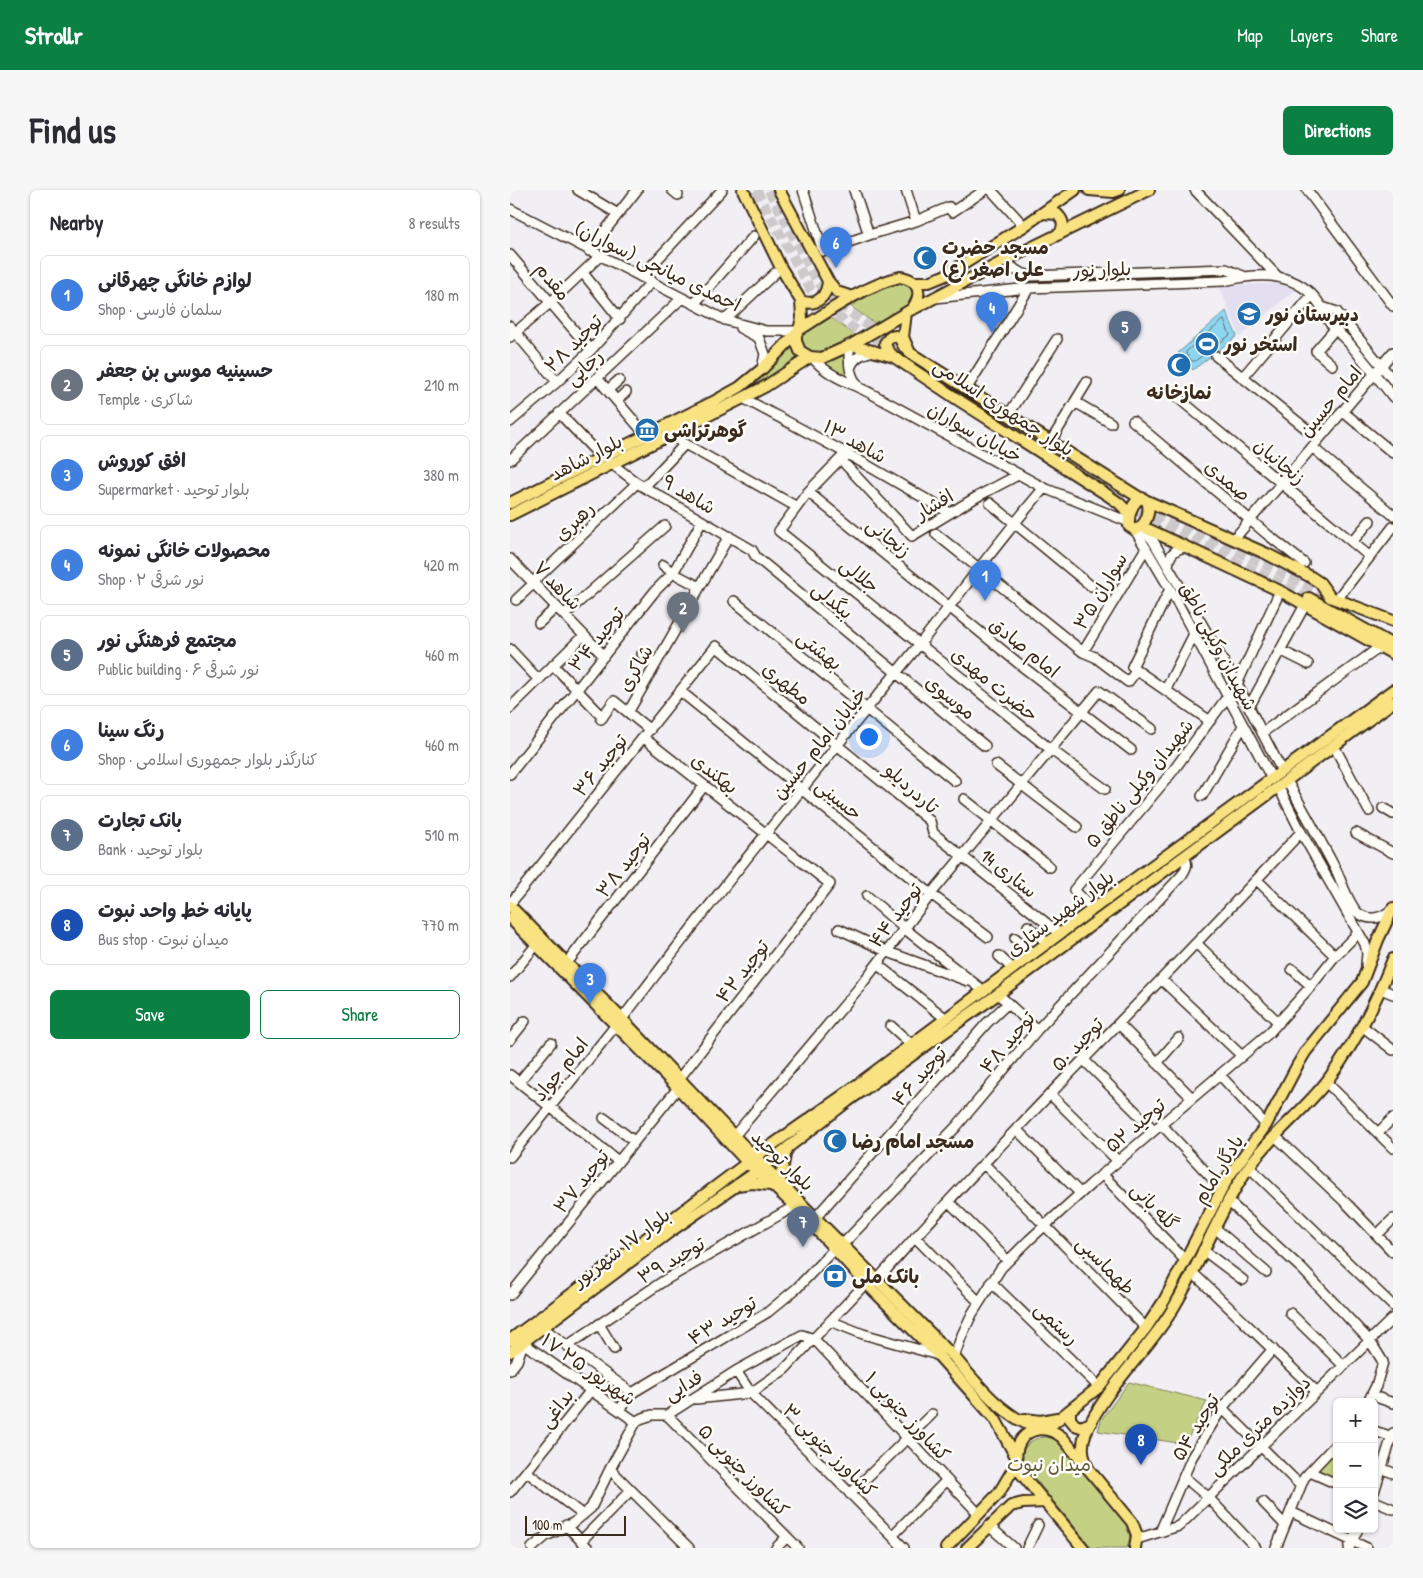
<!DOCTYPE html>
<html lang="en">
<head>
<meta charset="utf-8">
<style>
	:root { --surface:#fff; --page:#f7f7f7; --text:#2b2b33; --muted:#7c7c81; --line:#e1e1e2; --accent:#0b8043 }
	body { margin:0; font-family:"Patrick Hand","Playpen Sans Arabic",sans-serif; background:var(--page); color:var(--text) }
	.controls { position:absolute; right:15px; bottom:15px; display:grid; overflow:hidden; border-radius:8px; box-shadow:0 1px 4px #0004 }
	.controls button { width:45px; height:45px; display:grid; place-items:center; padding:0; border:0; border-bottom:1px solid var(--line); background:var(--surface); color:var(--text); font:25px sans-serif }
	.scale { position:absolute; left:15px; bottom:12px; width:101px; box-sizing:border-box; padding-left:5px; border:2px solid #3b2a1e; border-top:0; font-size:14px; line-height:18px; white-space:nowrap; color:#3b2a1e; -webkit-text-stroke:4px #fdfcf7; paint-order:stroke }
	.you { position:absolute; left:358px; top:546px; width:18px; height:18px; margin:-12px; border:4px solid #fff; border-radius:50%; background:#1a73e8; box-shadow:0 0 0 8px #1a73e833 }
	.badge { display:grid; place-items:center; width:32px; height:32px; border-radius:50%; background:var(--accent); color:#fff; font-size:16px; font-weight:700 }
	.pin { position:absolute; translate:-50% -41px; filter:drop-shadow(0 1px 2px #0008) }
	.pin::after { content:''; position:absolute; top:26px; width:18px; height:15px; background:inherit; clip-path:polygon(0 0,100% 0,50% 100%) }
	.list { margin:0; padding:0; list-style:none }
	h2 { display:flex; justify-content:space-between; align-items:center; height:65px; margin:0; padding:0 20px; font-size:21px }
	h2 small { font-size:16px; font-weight:400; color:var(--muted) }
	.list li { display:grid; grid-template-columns:32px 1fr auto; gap:15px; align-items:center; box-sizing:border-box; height:80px; margin:0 10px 10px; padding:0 10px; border:1px solid var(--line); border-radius:8px }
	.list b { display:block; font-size:19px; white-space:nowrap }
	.list p { margin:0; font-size:16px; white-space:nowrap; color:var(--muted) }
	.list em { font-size:16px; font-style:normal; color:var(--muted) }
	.actions { display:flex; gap:10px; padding:15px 20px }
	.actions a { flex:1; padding:11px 0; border:1px solid var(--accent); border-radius:8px; text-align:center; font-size:18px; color:var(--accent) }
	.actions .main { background:var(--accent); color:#fff }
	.icon { flex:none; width:28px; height:28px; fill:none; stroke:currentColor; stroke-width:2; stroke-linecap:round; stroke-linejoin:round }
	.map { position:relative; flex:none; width:883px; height:1358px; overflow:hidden; border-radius:8px }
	header { display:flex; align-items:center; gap:30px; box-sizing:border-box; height:70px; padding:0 25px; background:var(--accent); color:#fff }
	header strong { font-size:24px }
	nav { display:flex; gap:28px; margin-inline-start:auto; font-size:18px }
	.intro { display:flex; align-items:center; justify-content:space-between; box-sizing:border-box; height:120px; padding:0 30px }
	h1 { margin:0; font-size:35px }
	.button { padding:12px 22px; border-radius:8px; background:var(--accent); color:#fff; font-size:18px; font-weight:700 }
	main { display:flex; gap:30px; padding:0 30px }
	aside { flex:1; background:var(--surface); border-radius:8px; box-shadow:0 1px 4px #0004 }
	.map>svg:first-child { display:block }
	.built { fill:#e3dff1 }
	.green { fill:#c4d185; stroke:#807e52 }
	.water { fill:#8ed6ef; stroke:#6d919b }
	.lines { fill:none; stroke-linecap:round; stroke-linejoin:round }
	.shore { stroke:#5c6f72; stroke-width:1 }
	.major-tunnel { stroke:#cdc8c9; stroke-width:10; stroke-dasharray:10 5; stroke-linecap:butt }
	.minor-casing { stroke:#3b2a1e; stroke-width:12 }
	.major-casing { stroke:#3b2a1e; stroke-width:14 }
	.minor { stroke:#fdfcf7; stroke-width:9 }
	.major { stroke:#f8e281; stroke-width:10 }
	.labels { text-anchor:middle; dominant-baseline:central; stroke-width:5; stroke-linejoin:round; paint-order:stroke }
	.poi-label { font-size:19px; font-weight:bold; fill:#3b2a1e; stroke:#fdfcf7; text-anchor:start }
	.street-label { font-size:19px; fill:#3b2a1e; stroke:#fdfcf7 }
	.park-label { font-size:19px; fill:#645c3d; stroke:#fdfcf7 }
</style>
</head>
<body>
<header>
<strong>Strollr</strong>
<nav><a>Map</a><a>Layers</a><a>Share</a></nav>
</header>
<div class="intro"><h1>Find us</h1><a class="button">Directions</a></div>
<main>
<aside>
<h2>Nearby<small>8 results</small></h2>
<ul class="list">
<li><span class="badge" style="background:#3f7fe0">1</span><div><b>لوازم خانگی چهرقانی</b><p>Shop · سلمان فارسی</p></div><em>180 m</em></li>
<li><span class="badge" style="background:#6b7280">2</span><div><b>حسینیه موسی بن جعفر</b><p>Temple · شاکری</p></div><em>210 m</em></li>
<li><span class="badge" style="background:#3f7fe0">3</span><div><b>افق کوروش</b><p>Supermarket · بلوار توحید</p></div><em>380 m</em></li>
<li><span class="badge" style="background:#3f7fe0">4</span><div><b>محصولات خانگی نمونه</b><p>Shop · نور شرقی ۲</p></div><em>420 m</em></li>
<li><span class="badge" style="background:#5c6f8a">5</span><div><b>مجتمع فرهنگی نور</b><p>Public building · نور شرقی ۶</p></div><em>460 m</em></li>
<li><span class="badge" style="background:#3f7fe0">6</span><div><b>رنگ سینا</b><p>Shop · کنارگذر بلوار جمهوری اسلامی</p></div><em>460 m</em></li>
<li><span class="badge" style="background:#5c6f8a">7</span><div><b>بانک تجارت</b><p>Bank · بلوار توحید</p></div><em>510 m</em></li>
<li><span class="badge" style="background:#1a4fb4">8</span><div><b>پایانه خط واحد نبوت</b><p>Bus stop · میدان نبوت</p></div><em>770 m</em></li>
</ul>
<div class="actions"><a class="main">Save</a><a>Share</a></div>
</aside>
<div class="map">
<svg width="883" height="1358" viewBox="0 0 883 1358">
	<rect width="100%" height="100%" fill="#f1eff4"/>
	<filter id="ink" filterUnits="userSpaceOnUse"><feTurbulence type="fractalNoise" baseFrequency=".02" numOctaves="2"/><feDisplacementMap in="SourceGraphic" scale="10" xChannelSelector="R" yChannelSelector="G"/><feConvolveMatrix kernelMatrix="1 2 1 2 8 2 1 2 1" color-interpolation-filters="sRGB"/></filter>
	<g filter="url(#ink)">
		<path class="built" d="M772 93 785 100 730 147 709 96Z"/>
		<path class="green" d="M393 92C403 97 407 109 397 117 389 124 374 128 364 133L339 115 383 93Z
			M319 126 346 146 315 161 303 164C295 159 291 155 291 145Z
			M279 153 285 164 292 170 226 207 254 182Z
			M336 163 339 191 311 175Z
			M619 1192 697 1211 675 1254 588 1241 591 1230Z
			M537 1247 543 1248 551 1255 616 1334 620 1347 617 1358H582L517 1279C505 1262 519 1247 537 1247Z
			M821 1266 827 1268V1290L806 1282Z"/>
		<path class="water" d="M716 121 727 146 683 180 668 163Z"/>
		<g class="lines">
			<path class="shore" d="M714 130 720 145 685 171H682L676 164V162Z"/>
			<path class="major-tunnel" d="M246 0 301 100C323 126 352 145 381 163
				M259 0 306 89 322 108 385 157 407 172
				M604 305 648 334 799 408
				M633 314 651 327 735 365 820 407"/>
			<defs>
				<path id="minor" d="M68 0 108 24
					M162 0 168 5
					M293 0 313 61 359 45 406 31 439 17 442 22 475 0
					M344 0 359 45
					M396 0 406 31
					M481 0 514 36
					M685 0 767 86
					M797 0 883 116
					M0 19 215 130 256 141H288
					M79 61 127 0
					M0 65 81 160
					M496 70C503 80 509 83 521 86L716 79 733 86
					M73 83 110 129
					M131 87 212 0
					M425 108 519 98 714 91C751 82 788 81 811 116 814 121 815 126 818 130 823 138 832 146 839 153 854 171 869 189 883 207
					M184 114 244 46
					M812 117 827 122 883 190
					M215 130 265 83
					M0 136 47 192
					M230 138 249 148 255 164 252 179
					M0 147 41 112 90 66
					M339 155C339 170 338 184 348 196
					M706 166 809 249
					M302 167C318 187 342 193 362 204L534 298 619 332
					M822 175 806 161 826 138
					M340 178C345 166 353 163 365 161
					M87 188 136 245
					M732 188 802 105
					M457 198 519 98
					M98 200 109 190
					M661 202 859 366
					M233 208 336 263 440 323
					M107 210 116 202
					M565 212 601 233
					M832 221 883 263
					M49 223 91 267
					M499 224 547 149
					M623 231 758 345 794 373
					M0 232 47 192 81 160 142 91
					M159 245 287 317
					M541 251 577 192
					M802 257 883 325
					M336 263 298 302 269 341 540 559 595 599
					M336 263 333 270 334 273 402 346 470 305 508 285
					M0 270 172 108
					M102 274 127 293 242 360 246 367 475 556
					M134 297 175 254
					M298 302 513 477 621 560
					M480 313 581 396
					M630 337 642 349 727 494 772 581
					M625 340 660 399 762 589
					M426 344 573 462 585 467 618 492 627 480
					M724 349 883 162
					M842 352 860 331
					M0 369 94 466
					M153 375 163 383 190 397
					M658 377C659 365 663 360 675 357
					M23 392 127 293
					M660 399 622 477 700 531
					M827 409 883 337
					M6 410 24 393
					M224 411 445 591
					M54 425 155 336
					M29 433 47 417
					M0 459 29 490
					M770 460 798 474
					M573 462 636 358
					M132 464 146 474
					M43 475 93 527
					M727 494 770 401
					M656 499 684 444
					M170 501 421 704 478 747
					M739 517 795 415
					M0 518 74 445
					M119 521 219 346
					M91 529 104 511 140 540
					M752 543 870 457
					M134 548 320 694 169 889
					M824 556 859 621
					M486 575 567 637
					M0 584 145 401 163 383 192 331
					M777 591C794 621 811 651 827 682 832 693 839 715 848 723 860 732 873 728 882 719
					M769 598 791 642 855 754 857 763 856 775
					M692 606 733 536
					M454 609 540 677
					M873 618 883 624
					M846 643 883 663
					M747 690 825 766
					M357 706 395 739 474 801
					M0 714 206 456 420 631 423 643 550 744
					M583 719 564 700 663 581 718 506
					M518 736 537 753
					M329 739 378 762 458 791
					M505 748 523 764
					M686 753 769 833
					M489 766 503 779
					M57 773 194 596
					M368 775 435 828
					M782 779 801 796
					M0 787 27 754
					M652 790 732 866
					M871 799 883 804
					M488 804 527 840
					M112 829C208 702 308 578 409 455 451 403 490 349 534 298
					M609 834 682 908
					M381 836 401 854
					M852 836 883 860
					M0 850 15 831
					M574 870 644 940
					M647 873 669 848
					M0 885 108 971
					M710 885 756 935
					M9 892 41 853
					M816 892 883 958
					M541 905 608 971
					M94 928 124 951
					M651 934 712 999
					M507 940 570 1003
					M868 943 883 928
					M224 946 348 799 421 704 589 501 642 539
					M765 946 838 1015 883 1062
					M0 967 106 835
					M474 974 636 1138
					M739 977 883 1116
					M592 984 675 1070
					M718 1011 792 1079 860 1151 873 1172 866 1196 858 1212
					M439 1012 498 1071
					M306 1027 477 833 498 813
					M705 1038 756 1082
					M867 1045 883 1029
					M405 1047 469 1112
					M332 1055 446 937 527 840 672 685C676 678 679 675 674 667
					M693 1060 733 1090
					M682 1082 807 1202
					M367 1090C503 936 652 793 791 642
					M481 1092 589 1197
					M0 1105 168 898
					M780 1123 834 1176
					M320 1131 353 1144 428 1165
					M89 1134 104 1159
					M33 1138 122 1203
					M57 1156 155 1090 285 1016
					M444 1167 452 1145 462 1124 491 1078 519 1050 581 994 759 843 801 796 825 766 848 743
					M0 1180 7 1171 13 1153 126 1232
					M226 1181 241 1203 394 1358
					M869 1208 883 1213
					M186 1209 241 1203 275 1179 356 1093
					M712 1218 790 1295
					M109 1220 122 1203 258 1122 287 1098 325 1058
					M157 1225 288 1358
					M864 1241 883 1247
					M871 1278 883 1283
					M100 1279 179 1358
					M17 1282 73 1325
					M800 1282 827 1294
					M674 1287 698 1307 746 1358
					M0 1302 81 1200
					M864 1302 883 1243
					M340 1304 422 1224
					M864 1311 883 1319
					M753 1312 775 1335
					M781 1322 857 1358
					M56 1335 78 1358
					M479 1336 504 1358
					M650 1342 682 1267 712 1218 763 1159
					M382 1346 437 1290
					M627 1349 669 1336 883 1128
					M71 1351 121 1300
					M22 1358 36 1346 63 1333 81 1318 100 1279 126 1232 130 1229 142 1225H157L226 1181 292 1145 304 1149 469 1324
					M266 1358 277 1347
					M517 1358 528 1335
					M766 1358 794 1288 827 1253
					M839 1358 848 1339"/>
				<path id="major" d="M233 0 271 78 291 111 292 128 289 140
					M269 0 318 91 327 102 342 107
					M579 0 603 2 609 0
					M533 23 547 24C554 31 554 35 550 44
					M390 87C410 90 413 104 402 119L341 155 312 168 300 167 290 161 286 151V144L289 140C319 121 356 95 390 87Z
					M403 92H419L436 85 514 36 565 0
					M291 111C307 117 317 106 318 91
					M403 119 496 70 639 0
					M396 123 393 147 400 163 630 308
					M341 155 384 167 450 211 596 304 609 313 620 324
					M383 166 377 159 375 153 380 147 386 146 390 149 394 157
					M632 308 637 311C641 322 636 336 625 340L619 336C618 326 622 311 632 308Z
					M637 311 757 364 801 387 810 393 820 407 883 431
					M0 313 203 212 230 197 252 179 286 144
					M0 325 233 208 256 196 300 167
					M631 336 770 401 883 464
					M799 408 883 455
					M0 716 112 829 224 946 444 1167C469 1196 492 1226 529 1239
					M0 728 168 898 238 973 285 1016 356 1093 428 1165 485 1229 505 1265
					M270 991 275 965 278 957
					M227 995 242 993 260 995
					M0 1150 245 967 332 906 583 719 883 500
					M0 1162 161 1041 246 982 338 911 488 804 883 512
					M560 1220V1229L565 1235 571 1237 581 1233
					M515 1229 531 1231 547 1228
					M536 1239 589 1197 636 1138 654 1111 712 999 719 986 756 935 787 876 796 861 852 792 868 750 883 718
					M578 1278C572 1266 571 1254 576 1242 595 1199 634 1164 659 1125 689 1078 707 1024 738 978 760 946 793 922 817 891 845 854 866 812 883 769
					M436 1358 489 1303 506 1274
					M457 1358 501 1316 513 1313 536 1312
					M573 1358 510 1282C496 1251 525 1226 552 1247L622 1332 627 1345 625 1358"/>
			</defs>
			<use href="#minor" class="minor-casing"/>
			<use href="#major" class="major-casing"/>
			<use href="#minor" class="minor"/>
			<use href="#major" class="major"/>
		</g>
	</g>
	<defs>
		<symbol id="mosque-disc" viewBox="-11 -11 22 22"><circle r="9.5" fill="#1f6fb2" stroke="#fdfcf7"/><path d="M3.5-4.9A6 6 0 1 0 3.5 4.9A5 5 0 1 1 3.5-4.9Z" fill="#fff"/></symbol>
		<symbol id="school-disc" viewBox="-11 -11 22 22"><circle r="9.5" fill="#1f6fb2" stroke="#fdfcf7"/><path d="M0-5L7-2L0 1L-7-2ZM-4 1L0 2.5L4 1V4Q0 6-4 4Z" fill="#fff"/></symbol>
		<symbol id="stadium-disc" viewBox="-11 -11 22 22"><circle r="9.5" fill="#1f6fb2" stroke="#fdfcf7"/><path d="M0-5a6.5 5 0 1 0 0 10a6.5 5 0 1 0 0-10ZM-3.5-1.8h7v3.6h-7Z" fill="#fff"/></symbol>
		<symbol id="museum-disc" viewBox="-11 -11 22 22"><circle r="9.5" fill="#1f6fb2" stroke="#fdfcf7"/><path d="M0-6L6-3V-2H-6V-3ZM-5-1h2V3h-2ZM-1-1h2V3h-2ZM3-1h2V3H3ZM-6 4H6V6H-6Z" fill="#fff"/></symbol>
		<symbol id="bank-disc" viewBox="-11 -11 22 22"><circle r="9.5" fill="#1f6fb2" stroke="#fdfcf7"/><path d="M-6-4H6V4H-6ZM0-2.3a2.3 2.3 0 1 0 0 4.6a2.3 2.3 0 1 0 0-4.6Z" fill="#fff"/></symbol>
	</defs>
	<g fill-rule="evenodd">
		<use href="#mosque-disc" x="401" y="54" width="28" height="28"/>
		<use href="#school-disc" x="725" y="110" width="28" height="28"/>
		<use href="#stadium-disc" x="683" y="140" width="28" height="28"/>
		<use href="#mosque-disc" x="655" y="161" width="28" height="28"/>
		<use href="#museum-disc" x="123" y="226" width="28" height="28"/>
		<use href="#mosque-disc" x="311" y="937" width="28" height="28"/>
		<use href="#bank-disc" x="311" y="1072" width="28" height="28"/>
	</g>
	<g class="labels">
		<g class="poi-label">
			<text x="432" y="57">مسجد حضرت<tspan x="432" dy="22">علی اصغر (ع)</tspan></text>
			<text x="756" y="124">دبیرستان نور</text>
			<text x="714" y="154">استخر نور</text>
			<text x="669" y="202" text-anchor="middle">نمازخانه</text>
			<text x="154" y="240">گوهرتراشی</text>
			<text x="342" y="951">مسجد امام رضا</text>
			<text x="342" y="1086">بانک ملی</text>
		</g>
		<g class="street-label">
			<text transform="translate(148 76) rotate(26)">احمدی میانجی (سواران)</text>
			<text transform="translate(592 79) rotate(-2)">بلوار نور</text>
			<text transform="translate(43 91) rotate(50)">مقدم</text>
			<text transform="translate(63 153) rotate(-45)">توحید ۲۸</text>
			<text transform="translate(74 177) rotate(-43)">رجایی</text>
			<text transform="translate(820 211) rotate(-50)">امام حسین</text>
			<text transform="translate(494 217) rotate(33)">بلوار جمهوری اسلامی</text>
			<text transform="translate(465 242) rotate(29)">خیابان سواران</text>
			<text transform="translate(345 251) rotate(29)">شاهد ۱۳</text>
			<text transform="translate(76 267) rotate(-27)">بلوار شاهد</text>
			<text transform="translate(770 271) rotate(40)">زنجانیان</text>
			<text transform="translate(718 290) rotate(40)">صمدی</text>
			<text transform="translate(179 304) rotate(31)">شاهد ۹</text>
			<text transform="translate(424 314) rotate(-31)">افشار</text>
			<text transform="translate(64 331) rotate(-44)">رهبری</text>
			<text transform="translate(379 347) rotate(39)">زنجانی</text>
			<text transform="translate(350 385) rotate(39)">جلالی</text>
			<text transform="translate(48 395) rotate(46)">شاهد ۷</text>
			<text transform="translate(590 401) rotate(-59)">سواران ۳۵</text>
			<text transform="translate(323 410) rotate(40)">بیگدلی</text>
			<text transform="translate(86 449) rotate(-51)">توحید ۳۴</text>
			<text transform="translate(709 456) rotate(62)">شهیدان وکیلی ناطق</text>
			<text transform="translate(515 457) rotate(39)">امام صادق</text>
			<text transform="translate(310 460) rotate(39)">بهشتی</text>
			<text transform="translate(125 478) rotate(-60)">شاکری</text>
			<text transform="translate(277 493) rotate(39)">مطهری</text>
			<text transform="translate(485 494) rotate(39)">حضرت مهدی</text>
			<text transform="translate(441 507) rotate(39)">موسوی</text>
			<text transform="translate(309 553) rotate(-51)">خیابان امام حسین</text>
			<text transform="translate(90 575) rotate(-51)">توحید ۳۶</text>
			<text transform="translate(205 583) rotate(38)">بهکندی</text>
			<text transform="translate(629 593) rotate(-51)">شهیدان وکیلی ناطق ۵</text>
			<text transform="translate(402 598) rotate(42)">تاردردیلو</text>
			<text transform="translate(329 609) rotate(39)">حسینی</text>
			<text transform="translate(113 675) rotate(-52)">توحید ۳۸</text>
			<text transform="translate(499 683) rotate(38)">ستاری 14</text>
			<text transform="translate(550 723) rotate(-37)">بلوار شهید ستاری</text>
			<text transform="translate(385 725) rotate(-53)">توحید ۴۴</text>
			<text transform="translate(232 781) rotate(-52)">توحید ۴۲</text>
			<text transform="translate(497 852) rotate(-50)">توحید ۴۸</text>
			<text transform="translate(567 854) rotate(-46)">توحید ۵۰</text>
			<text transform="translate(50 879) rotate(-51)">امام جواد</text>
			<text transform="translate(409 886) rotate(-49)">توحید ۴۶</text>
			<text transform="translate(625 935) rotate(-40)">توحید ۵۲</text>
			<text transform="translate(273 970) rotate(44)">بلوار توحید</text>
			<text transform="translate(708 979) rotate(-58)">یادگار امام</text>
			<text transform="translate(71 991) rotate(-51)">توحید ۳۷</text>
			<text transform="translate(645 1016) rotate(46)">گله بانی</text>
			<text transform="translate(111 1057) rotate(-37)">بلوار ۱۷ شهریور</text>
			<text transform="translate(161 1070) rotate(-30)">توحید ۳۹</text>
			<text transform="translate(596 1075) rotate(45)">طهماسبی</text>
			<text transform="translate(212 1130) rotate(-31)">توحید ۴۳</text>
			<text transform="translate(547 1133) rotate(44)">رستمی</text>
			<text transform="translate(79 1179) rotate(35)">۱۷ شهریور ۲۵</text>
			<text transform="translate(173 1195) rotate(-31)">فدایی</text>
			<text transform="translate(46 1218) rotate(-52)">بداغی</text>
			<text transform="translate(398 1226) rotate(47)">کشاورز جنوبی ۱</text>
			<text transform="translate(749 1235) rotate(-44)">دوازده متری ملکی</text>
			<text transform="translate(685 1237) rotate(-59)">توحید ۵۴</text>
			<text transform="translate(320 1260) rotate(45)">کشاورز جنوبی ۳</text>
			<text transform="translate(234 1280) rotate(46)">کشاورز جنوبی ۵</text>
		</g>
		<g class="park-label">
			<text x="539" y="1274">میدان نبوت</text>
		</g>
	</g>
</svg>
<div class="controls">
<button>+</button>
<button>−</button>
<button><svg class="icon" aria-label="layers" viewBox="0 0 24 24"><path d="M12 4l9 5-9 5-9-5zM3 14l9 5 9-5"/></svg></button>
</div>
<div class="scale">100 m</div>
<div class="you"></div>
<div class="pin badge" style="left:475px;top:411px;background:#3f7fe0">1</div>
<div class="pin badge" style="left:173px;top:443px;background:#6b7280">2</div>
<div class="pin badge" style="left:80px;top:814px;background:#3f7fe0">3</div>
<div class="pin badge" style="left:482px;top:143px;background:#3f7fe0">4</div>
<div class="pin badge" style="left:615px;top:162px;background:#5c6f8a">5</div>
<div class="pin badge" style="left:326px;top:78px;background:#3f7fe0">6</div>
<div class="pin badge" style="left:293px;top:1057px;background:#5c6f8a">7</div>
<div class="pin badge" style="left:631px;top:1275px;background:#1a4fb4">8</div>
</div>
</main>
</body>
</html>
